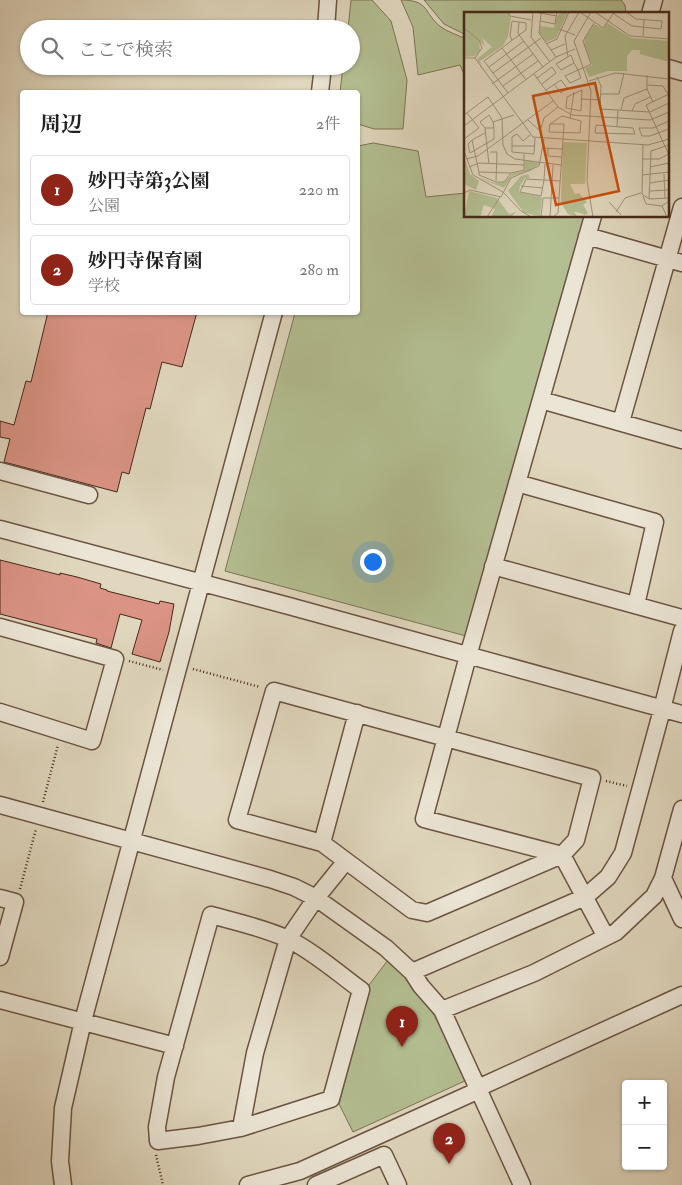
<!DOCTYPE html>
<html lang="ja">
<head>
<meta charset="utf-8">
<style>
	:root { --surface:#fff; --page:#f2f2f2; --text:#222; --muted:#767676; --line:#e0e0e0; --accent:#8f2418 }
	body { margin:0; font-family:"IM FELL Double Pica","Noto Serif JP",serif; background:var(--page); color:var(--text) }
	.controls { position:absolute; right:15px; bottom:15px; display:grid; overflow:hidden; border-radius:5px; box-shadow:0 1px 4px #0004 }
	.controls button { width:45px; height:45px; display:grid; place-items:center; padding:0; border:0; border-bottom:1px solid var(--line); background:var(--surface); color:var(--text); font:25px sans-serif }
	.you { position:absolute; left:372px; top:561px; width:18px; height:18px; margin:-12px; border:4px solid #fff; border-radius:50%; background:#1a73e8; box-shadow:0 0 0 8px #1a73e833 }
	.badge { display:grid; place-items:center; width:32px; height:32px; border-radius:50%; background:var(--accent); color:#fff; font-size:16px; font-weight:700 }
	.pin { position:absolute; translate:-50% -41px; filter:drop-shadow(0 1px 2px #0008) }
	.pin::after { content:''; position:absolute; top:26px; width:18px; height:15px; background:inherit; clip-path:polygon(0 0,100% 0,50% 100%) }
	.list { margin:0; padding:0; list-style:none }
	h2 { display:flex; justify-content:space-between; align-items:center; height:65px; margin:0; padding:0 20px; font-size:21px }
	h2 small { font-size:16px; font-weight:400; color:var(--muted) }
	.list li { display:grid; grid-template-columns:32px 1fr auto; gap:15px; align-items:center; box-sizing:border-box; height:70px; margin:0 10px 10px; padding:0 10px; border:1px solid var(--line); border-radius:5px }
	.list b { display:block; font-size:19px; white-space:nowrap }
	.list p { margin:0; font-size:16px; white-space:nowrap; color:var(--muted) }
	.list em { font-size:16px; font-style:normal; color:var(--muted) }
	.icon { flex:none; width:28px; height:28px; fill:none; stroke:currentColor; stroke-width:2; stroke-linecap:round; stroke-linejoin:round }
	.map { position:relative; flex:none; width:682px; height:1185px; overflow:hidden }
	.search { position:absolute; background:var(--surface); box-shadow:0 1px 4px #0004; left:20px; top:20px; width:340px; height:55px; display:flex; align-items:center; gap:12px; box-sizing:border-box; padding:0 18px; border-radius:28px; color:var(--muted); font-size:19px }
	.panel { position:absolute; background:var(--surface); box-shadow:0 1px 4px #0004; left:20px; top:90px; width:340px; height:225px; border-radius:5px }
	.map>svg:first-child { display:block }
	.green { fill:#b3be91; stroke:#7c7354 }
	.building { fill:#da9384; stroke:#462818 }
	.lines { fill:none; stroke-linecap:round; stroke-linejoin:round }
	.minor-casing { stroke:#6c5442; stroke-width:19 }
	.path { stroke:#462818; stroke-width:2.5; stroke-dasharray:1 2.5; stroke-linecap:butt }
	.minor { stroke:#ebe5d5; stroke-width:16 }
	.inset-road { fill:none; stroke:#a2917c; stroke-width:1 }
	.view { fill:#c84f0e; fill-opacity:0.15; stroke:#c84f0e; stroke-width:2.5 }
	.inset-edge { fill:none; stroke:#462818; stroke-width:2.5 }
</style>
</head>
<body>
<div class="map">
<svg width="682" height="1185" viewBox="0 0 682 1185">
	<rect width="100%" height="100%" fill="#e0d7be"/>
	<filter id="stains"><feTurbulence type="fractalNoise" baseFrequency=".004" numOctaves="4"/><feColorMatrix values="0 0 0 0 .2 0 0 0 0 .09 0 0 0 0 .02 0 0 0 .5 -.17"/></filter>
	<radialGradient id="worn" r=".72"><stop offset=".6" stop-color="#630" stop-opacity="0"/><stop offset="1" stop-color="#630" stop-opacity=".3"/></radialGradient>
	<path class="green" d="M351 0H372L391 21 407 80 403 129H374L358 124V92H340L343 66H351V29H348Z
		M401 0C430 0 423 13 441 27 448 32 458 35 466 39V79L460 65 418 75 413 27Z
		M424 0H621L625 5 626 14H466V35L444 24Z
		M373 143 418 151 426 197 466 193V216H585L466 636 225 571 295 313 358 312V146Z
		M388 960 423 997 434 1014 467 1080 353 1132 339 1104 369 985Z"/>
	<path class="building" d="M48 312H197L182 367 162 362 150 409 146 408 129 474 122 472 117 492 4 462 10 439 0 437V421L14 425 26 381 31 382Z
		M0 560 60 575V573L77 577 101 584 100 588 107 590V591L159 604 160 601 174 604 169 632 160 662 132 654 142 620 120 614 111 648 96 643 97 639 0 614Z"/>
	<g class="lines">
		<defs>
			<path id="minor" d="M650 14 654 0
				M326 29 328 0
				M668 68 682 72
				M320 92 323 66
				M593 216 468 656 424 819 562 855 606 937
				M587 236 682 263
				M541 400 682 440
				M621 422 682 207
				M0 471 89 495
				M517 483 655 522 636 605
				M0 529 289 606 682 714
				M493 566 682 618
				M0 627 115 659 92 741 0 712
				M274 691 592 778 576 840 562 855 427 913 412 910 322 843 237 820Z
				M662 709 682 631
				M0 805 270 879 294 887 316 898 386 948 412 972 421 986 442 1010 522 1185
				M322 843 357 713
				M663 878 682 919
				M0 898 15 902 0 957
				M211 915C237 922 264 928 288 939 314 952 338 973 361 990L331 1099 241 1128 198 1136 158 1141 157 1127 166 1077Z
				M412 972 585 897 608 877 623 853 660 717
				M0 1000 175 1046
				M442 1010 534 973 616 932 654 896 663 878 682 809
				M478 1088 682 995
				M241 1128 255 1053 288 939 316 898 346 861
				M63 1185 60 1161 63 1108 83 1021 274 312
				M248 1185 300 1171 479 1090
				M316 1185 384 1155 398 1185"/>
		</defs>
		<use href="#minor" class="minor-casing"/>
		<path class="path" d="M129 661 163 670
			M193 669 260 687
			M606 781 627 786
			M43 802 58 745
			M20 889 36 829
			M156 1155 163 1185"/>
		<use href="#minor" class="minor"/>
	</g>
	<g transform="translate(464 12)">
		<rect width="205" height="205" fill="#e0d7be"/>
		<path d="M0 0H44L47 5 44 24 39 34 16 49 19 60 13 47 28 35 18 26 21 34 15 29 16 39 11 44 0 45ZM98 0H104L92 26 82 30 75 22 76 14 90 16 93 4ZM143 11 167 26 205 29V50L176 42V38H168L163 44V59H144L125 65 121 56 128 53 120 33 121 25 130 12 139 17ZM99 130 123 131 121 172H106L111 182 115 181 123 190 119 193 124 201 121 203 113 200H110L114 205 104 202 97 191ZM0 144 6 162 15 169 12 178 0 172ZM61 148 76 151 66 159 48 164 40 176 13 165 31 171 40 170 49 161 60 159ZM64 162 66 166H61L56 174 55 180 78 185 76 204 60 201 44 179 57 164ZM5 179 33 186 45 202 52 200 47 205H27L31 197 20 193 16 205H0Z" fill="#b3be91"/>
		<path class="inset-road" d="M44 0 46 4 67 8M69 0 67 25 86 50M70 0 93 4M116 0 139 16 149 2M127 0 110 29 127 79 123 169 129 205M131 0 166 24 205 27M147 0 168 14 197 17 198 9 172 7 162 0M77 2 75 21 92 45M76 9 91 12 93 0M0 16 15 28 18 36 11 46H0M95 17 111 23M179 25 180 8M48 28 46 24 48 9 55 10M82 32 93 27 105 0M38 36 62 68M87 38 101 32M104 45 101 24 115 0M11 46 69 125 184 133 205 127M110 51 97 58 92 52 107 43 110 51 114 58 117 66 106 71 101 64 114 58 119 56 127 52 119 29 130 11M25 55 60 29M29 61 77 26M70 62 94 95 108 103 186 108 205 100M183 63V77L189 90M133 65 137 74 136 97 186 100 205 91M73 66 88 55 92 61 78 72M125 69 151 61 205 67M28 72 69 42M183 73 199 74 204 82M39 74 74 49M82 78 97 68 103 76 97 81 90 72M118 78 117 99 102 96 103 85ZM44 81 20 49 38 36 55 23 62 18V11L55 10 54 21 55 23 79 55M136 82H155L160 61M205 82 182 93 205 143M118 87 136 88M157 98 160 86 183 77M168 99 171 92 186 85M0 103 24 85 38 106 39 133 43 142 51 147 97 153M98 104 117 109 116 121 85 120 86 112ZM106 107 110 80M64 108 76 119 80 106 94 95M205 109 189 116H175L178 124H186L205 117M86 112H100L94 201 89 205M132 113 169 116 171 122 131 121ZM0 114 92 45 111 37M153 114 154 98M21 116 16 110 25 103 29 110M21 121 8 128 15 160 47 161 60 158V142M66 123 59 129 53 122 48 125V140L70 142 71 126M0 127 15 116 3 101M8 128 4 132 6 141 30 127V116M179 133 178 182 185 187 205 186M48 134H71M80 136 98 137M84 136V144L97 145M0 139 9 163 39 180 57 199 67 205M26 140H33L32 169M2 147 14 144 89 89M178 147H195L205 142M25 152 21 116H30L29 110 50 103M81 152 80 168 96 169M5 155 15 151 60 153M186 155 205 151M15 160V163L32 170H40L47 161M200 162 201 186M178 163 205 160M62 167 80 168 77 184 56 180ZM186 171 205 168M57 174 79 176M186 179 205 178M0 181 6 178 37 185 47 166 75 154 80 127M179 184 182 192 198 194M185 187 187 139 205 133M145 190 157 203M152 200 161 186 177 181M23 205 36 185M77 205 79 186H95M86 205 89 153M203 205 198 194 205 189"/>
		<path class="view" d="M131 71 155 179 92 193 69 84Z"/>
		<rect width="205" height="205" class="inset-edge"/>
	</g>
	<rect width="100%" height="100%" filter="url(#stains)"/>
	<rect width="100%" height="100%" fill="url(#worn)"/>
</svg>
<div class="controls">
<button>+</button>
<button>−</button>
</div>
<div class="you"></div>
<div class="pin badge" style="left:402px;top:1047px">1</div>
<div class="pin badge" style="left:449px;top:1164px">2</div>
<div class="search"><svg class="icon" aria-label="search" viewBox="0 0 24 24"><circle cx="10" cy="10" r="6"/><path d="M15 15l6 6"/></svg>ここで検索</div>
<section class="panel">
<h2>周辺<small>2件</small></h2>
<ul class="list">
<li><span class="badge">1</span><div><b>妙円寺第3公園</b><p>公園</p></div><em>220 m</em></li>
<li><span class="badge">2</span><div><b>妙円寺保育園</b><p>学校</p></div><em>280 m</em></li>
</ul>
</section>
</div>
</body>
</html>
